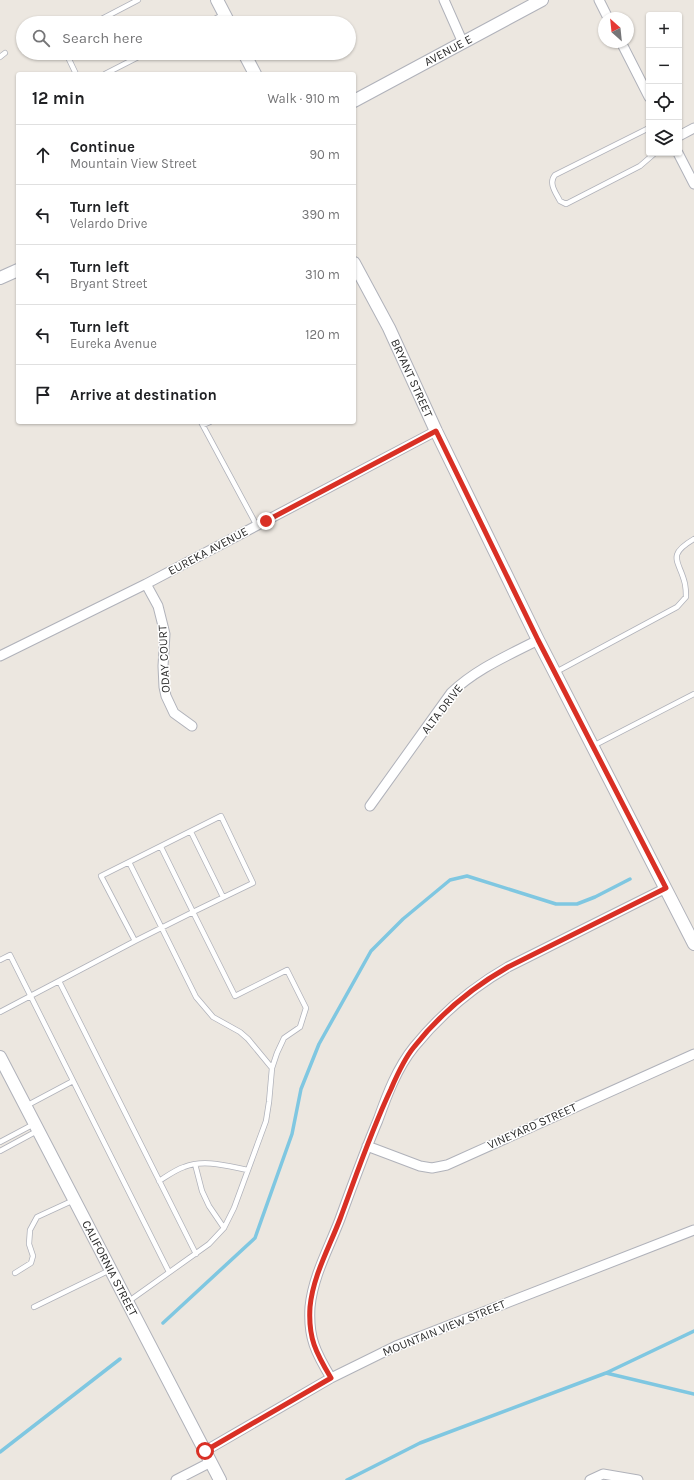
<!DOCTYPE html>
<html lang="en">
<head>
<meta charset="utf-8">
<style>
	:root { --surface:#fff; --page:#f6f6f6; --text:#202124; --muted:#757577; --line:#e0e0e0 }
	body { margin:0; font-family:Karla,sans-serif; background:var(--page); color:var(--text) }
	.controls { position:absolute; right:12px; top:12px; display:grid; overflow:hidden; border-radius:4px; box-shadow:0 1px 3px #0004 }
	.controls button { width:36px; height:36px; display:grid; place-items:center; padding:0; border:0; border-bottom:1px solid var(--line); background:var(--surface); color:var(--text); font:20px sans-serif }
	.compass { position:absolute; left:598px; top:12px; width:36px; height:36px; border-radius:50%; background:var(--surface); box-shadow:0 1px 3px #0004; rotate:333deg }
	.stop { position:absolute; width:12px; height:12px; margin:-9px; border:3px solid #d93025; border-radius:50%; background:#fff }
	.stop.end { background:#d93025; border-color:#fff; box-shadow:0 1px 4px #0008 }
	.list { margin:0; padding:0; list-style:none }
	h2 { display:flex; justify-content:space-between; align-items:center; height:52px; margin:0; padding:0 16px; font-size:17px }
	h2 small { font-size:13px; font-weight:400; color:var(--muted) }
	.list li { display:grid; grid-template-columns:26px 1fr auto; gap:12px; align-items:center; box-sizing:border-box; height:60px; padding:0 16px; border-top:1px solid var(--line) }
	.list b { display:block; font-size:15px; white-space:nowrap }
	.list p { margin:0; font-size:13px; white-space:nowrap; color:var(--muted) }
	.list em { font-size:13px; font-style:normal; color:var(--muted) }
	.icon { flex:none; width:22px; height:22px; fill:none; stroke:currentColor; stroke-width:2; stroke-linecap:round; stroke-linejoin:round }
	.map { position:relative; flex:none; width:694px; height:1480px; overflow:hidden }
	.search { position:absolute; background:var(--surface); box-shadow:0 1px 3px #0004; left:16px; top:16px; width:340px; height:44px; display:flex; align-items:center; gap:10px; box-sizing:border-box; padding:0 14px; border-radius:22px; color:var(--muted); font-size:15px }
	.panel { position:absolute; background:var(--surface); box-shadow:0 1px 3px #0004; left:16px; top:72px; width:340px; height:352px; border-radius:4px }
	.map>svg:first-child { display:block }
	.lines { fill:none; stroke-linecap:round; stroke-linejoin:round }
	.stream { stroke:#7fc7e1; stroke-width:3.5 }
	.lane-casing { stroke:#b0b2ba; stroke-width:6 }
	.street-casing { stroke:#b0b2ba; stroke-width:11 }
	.secondary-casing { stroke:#b0b2ba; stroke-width:14 }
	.lane { stroke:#fff; stroke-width:4.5 }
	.street { stroke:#fff; stroke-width:9 }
	.secondary { stroke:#fff; stroke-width:12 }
	.route { stroke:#d93025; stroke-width:5 }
	.labels { text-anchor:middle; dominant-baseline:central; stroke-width:3; stroke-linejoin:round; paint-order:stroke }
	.street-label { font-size:12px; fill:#2c2c2c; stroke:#fff }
</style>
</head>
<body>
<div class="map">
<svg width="694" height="1480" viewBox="0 0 694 1480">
	<rect width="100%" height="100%" fill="#ece7e0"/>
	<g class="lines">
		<path class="stream" d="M163 1323 255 1238 292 1134 301 1089 319 1044 371 951 403 919 450 880 467 876 556 904H577L595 897 630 879
			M606 1373 694 1394
			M0 1452 120 1359
			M347 1480 420 1443 606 1373 694 1331"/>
		<defs>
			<path id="lane" d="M94 23 138 0
				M206 23 223 15
				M66 53 76 74
				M0 57 5 53
				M105 74 146 53
				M649 128 555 175C548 183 556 193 560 201L566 204 640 166 655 153
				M201 422 257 526
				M203 425 210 422
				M556 672 677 607 686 597C686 593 686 589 685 584 680 561 665 556 694 539
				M593 746 694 694
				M191 832 223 897
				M129 862 196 997 213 1017 240 1032 248 1039 272 1068
				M0 960 10 955 169 1272
				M59 981 196 1254
				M0 1012 135 941
				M26 1106 73 1081
				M0 1142 34 1124
				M0 1151 37 1131
				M195 1164 202 1191 209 1206 224 1228
				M159 1181C167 1176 175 1170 184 1167 204 1159 227 1166 248 1170
				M15 1273 31 1263 33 1256 29 1244 30 1230 37 1217 74 1200
				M129 1301 209 1244 224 1228 234 1208 266 1121 269 1102 272 1068 277 1053 284 1038 300 1027 306 1008 287 970 235 996 193 912 253 883 221 816 101 876 135 941 193 912 161 847
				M34 1307 110 1270"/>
			<path id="street" d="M444 0 463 43
				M599 0 608 18
				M621 42 649 97
				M679 136 694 128
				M678 153 694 184
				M146 584 158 606 165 634 163 666 164 687 166 696 174 713 192 726
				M0 656 146 584 436 431
				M370 806 451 693C476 669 507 656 538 640
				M367 1146 420 1166 432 1168 447 1165 694 1054
				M331 1378C316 1353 308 1338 310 1307 313 1276 329 1248 340 1219 352 1186 364 1153 378 1120 387 1095 397 1068 414 1047 440 1015 473 987 508 967L666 888
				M205 1451 331 1378 396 1346 694 1230
				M176 1480 211 1462
				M590 1480 603 1474 638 1480"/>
			<g id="secondary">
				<path d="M217 0 229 23"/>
				<path d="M244 53 255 74"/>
				<path id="s1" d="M354 101 542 0"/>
				<path id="s2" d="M354 263 389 328 436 431 538 640 694 944"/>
				<path d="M0 278 18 270"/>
				<path id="s3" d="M0 1057 220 1480"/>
			</g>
		</defs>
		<use href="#lane" class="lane-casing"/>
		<use href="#street" class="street-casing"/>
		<use href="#secondary" class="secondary-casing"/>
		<use href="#lane" class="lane"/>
		<use href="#street" class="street"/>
		<use href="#secondary" class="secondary"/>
	</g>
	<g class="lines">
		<path class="route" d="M205 1451 331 1378C316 1353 308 1338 310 1307 313 1276 329 1248 340 1219 356 1176 371 1131 391 1089 397 1075 404 1059 414 1047 439 1015 473 987 508 967L666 888 538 640 436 431 266 521"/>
	</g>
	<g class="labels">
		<g class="street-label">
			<text stroke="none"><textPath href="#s1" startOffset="107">AVENUE E</textPath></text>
			<text stroke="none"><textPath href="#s2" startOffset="129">BRYANT STREET</textPath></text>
			<text transform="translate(208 551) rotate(-28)">EUREKA AVENUE</text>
			<text transform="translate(164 659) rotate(-93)">ODAY COURT</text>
			<text transform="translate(442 709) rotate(-52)">ALTA DRIVE</text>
			<text transform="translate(532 1126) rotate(-24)">VINEYARD STREET</text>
			<text stroke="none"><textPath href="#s3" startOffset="238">CALIFORNIA STREET</textPath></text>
			<text transform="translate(444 1328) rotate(-22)">MOUNTAIN VIEW STREET</text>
		</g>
	</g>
</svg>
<div class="controls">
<button>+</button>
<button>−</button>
<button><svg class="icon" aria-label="locate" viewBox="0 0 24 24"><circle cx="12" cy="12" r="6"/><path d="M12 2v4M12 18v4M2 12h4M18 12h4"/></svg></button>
<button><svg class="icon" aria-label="layers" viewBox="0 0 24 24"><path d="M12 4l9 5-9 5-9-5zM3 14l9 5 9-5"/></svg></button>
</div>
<svg class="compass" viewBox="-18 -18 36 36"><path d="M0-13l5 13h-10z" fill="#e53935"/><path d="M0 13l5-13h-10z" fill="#757577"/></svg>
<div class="stop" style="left:205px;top:1451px"></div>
<div class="stop end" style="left:266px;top:521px"></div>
<div class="search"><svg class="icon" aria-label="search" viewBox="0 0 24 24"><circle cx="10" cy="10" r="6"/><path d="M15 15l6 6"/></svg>Search here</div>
<section class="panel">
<h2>12 min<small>Walk · 910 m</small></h2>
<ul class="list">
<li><svg class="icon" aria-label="ahead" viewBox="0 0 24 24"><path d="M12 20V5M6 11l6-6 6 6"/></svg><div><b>Continue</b><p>Mountain View Street</p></div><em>90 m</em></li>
<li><svg class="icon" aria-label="left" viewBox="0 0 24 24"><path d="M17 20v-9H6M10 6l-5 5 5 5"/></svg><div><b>Turn left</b><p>Velardo Drive</p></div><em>390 m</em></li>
<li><svg class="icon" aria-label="left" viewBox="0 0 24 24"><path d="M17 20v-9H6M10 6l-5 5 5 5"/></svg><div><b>Turn left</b><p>Bryant Street</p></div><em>310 m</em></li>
<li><svg class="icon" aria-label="left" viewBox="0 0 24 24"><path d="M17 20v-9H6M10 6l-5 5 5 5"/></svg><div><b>Turn left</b><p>Eureka Avenue</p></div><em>120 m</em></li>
<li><svg class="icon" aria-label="arrive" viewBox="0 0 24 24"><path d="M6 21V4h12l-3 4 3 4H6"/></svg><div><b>Arrive at destination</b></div></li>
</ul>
</section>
</div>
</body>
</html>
